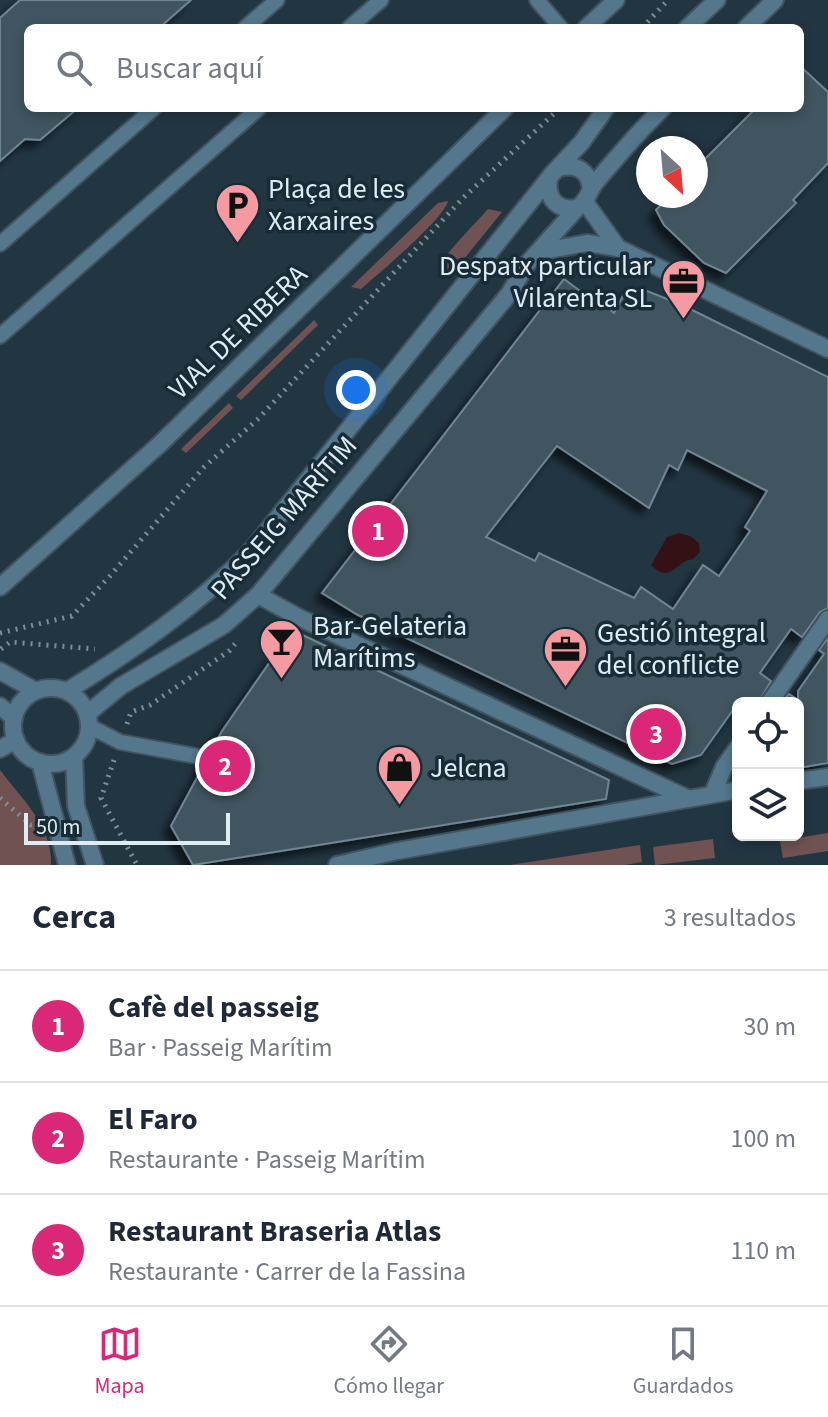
<!DOCTYPE html>
<html lang="es">
<head>
<meta charset="utf-8">
<style>
	:root { --surface:#fff; --page:#f6f6f7; --text:#1f2937; --muted:#747a83; --line:#e0e1e3; --accent:#db2777 }
	body { margin:0; font-family:"Source Sans 3",sans-serif; background:var(--page); color:var(--text) }
	.controls { position:absolute; right:24px; bottom:24px; display:grid; overflow:hidden; border-radius:12px; box-shadow:0 4px 12px #0003 }
	.controls button { width:72px; height:72px; display:grid; place-items:center; padding:0; border:0; border-bottom:2px solid var(--line); background:var(--surface); color:var(--text); font:40px sans-serif }
	.compass { position:absolute; left:636px; top:136px; width:72px; height:72px; border-radius:50%; background:var(--surface); box-shadow:0 4px 12px #0003; rotate:154deg }
	.scale { position:absolute; left:24px; bottom:20px; width:206px; box-sizing:border-box; padding-left:8px; border:4px solid #e0ecf4; border-top:0; font-size:22px; line-height:28px; white-space:nowrap; color:#e0ecf4; -webkit-text-stroke:6px #182c37; paint-order:stroke }
	.you { position:absolute; left:356px; top:390px; width:28px; height:28px; margin:-20px; border:6px solid #fff; border-radius:50%; background:#1a73e8; box-shadow:0 0 0 12px #1a73e833 }
	.badge { display:grid; place-items:center; width:52px; height:52px; border-radius:50%; background:var(--accent); color:#fff; font-size:26px; font-weight:700 }
	.pin { position:absolute; translate:-50% -50%; border:4px solid #fff; box-shadow:0 2px 8px #0006 }
	.list { margin:0; padding:0; list-style:none }
	h2 { display:flex; justify-content:space-between; align-items:center; height:104px; margin:0; padding:0 32px; font-size:34px }
	h2 small { font-size:26px; font-weight:400; color:var(--muted) }
	.list li { display:grid; grid-template-columns:52px 1fr auto; gap:24px; align-items:center; box-sizing:border-box; height:112px; padding:0 32px; border-top:2px solid var(--line) }
	.list b { display:block; font-size:30px; white-space:nowrap }
	.list p { margin:0; font-size:26px; white-space:nowrap; color:var(--muted) }
	.list em { font-size:26px; font-style:normal; color:var(--muted) }
	.icon { flex:none; width:44px; height:44px; fill:none; stroke:currentColor; stroke-width:2; stroke-linecap:round; stroke-linejoin:round }
	.map { position:relative; flex:none; width:828px; height:865px; overflow:hidden }
	.search { position:absolute; background:var(--surface); box-shadow:0 4px 12px #0003; left:24px; right:24px; top:24px; height:88px; display:flex; align-items:center; gap:20px; box-sizing:border-box; padding:0 28px; border-radius:12px; color:var(--muted); font-size:30px }
	.sheet { height:440px; background:var(--surface) }
	nav { display:flex; justify-content:space-around; align-items:center; box-sizing:border-box; height:112px; border-top:2px solid var(--line); background:var(--surface); font-size:22px; color:var(--muted) }
	nav a { display:grid; justify-items:center; gap:4px }
	nav .on { color:var(--accent) }
	.map>svg:first-child { display:block }
	.green { fill:#705253 }
	.water { fill:#331114 }
	.building { fill:#3f5461; stroke:#708593; stroke-width:2; fill-rule:evenodd; filter:url(#shadow) }
	.lines { fill:none; stroke-linecap:round; stroke-linejoin:round }
	.service-casing { stroke:#40535e; stroke-width:18 }
	.minor-casing { stroke:#40535e; stroke-width:20 }
	.tertiary-casing { stroke:#40535e; stroke-width:20 }
	.path { stroke:#7e8e98; stroke-width:5; stroke-dasharray:2 6; stroke-linecap:butt }
	.service { stroke:#54778c; stroke-width:14 }
	.minor { stroke:#54778c; stroke-width:16 }
	.tertiary { stroke:#54778c; stroke-width:16 }
	.labels { text-anchor:middle; dominant-baseline:central; stroke-width:7; stroke-linejoin:round; paint-order:stroke }
	.poi-label { font-size:28px; fill:#e0ecf4; stroke:#182c37; text-anchor:start }
	.street-label { font-size:28px; fill:#e0ecf4; stroke:#182c37 }
</style>
</head>
<body>
<div class="map">
<svg width="828" height="865" viewBox="0 0 828 865">
	<defs>
		<filter id="shadow"><feDropShadow dx="-7" dy="7" stdDeviation="4" flood-color="#0009"/></filter>
	</defs>
	<rect width="100%" height="100%" fill="#223642"/>
	<path class="green" d="M448 201C444 219 378 274 361 289L351 287 438 203Z
		M488 209 502 212 451 275 441 266C445 253 477 222 488 209Z
		M314 320 318 325 241 400 236 396Z
		M229 403 233 408 186 453 181 449Z
		M0 770C21 798 53 827 51 865H0Z
		M828 833V851L783 858 779 836 741 842 740 835H796L797 838Z
		M713 839 715 858 655 865 653 847Z
		M640 845 642 862 625 865H510Z"/>
	<path class="water" d="M679 533 690 536 699 543 700 552 693 559C675 561 671 585 651 565L667 537Z"/>
	<path class="building" d="M20 0H191L159 28H28V108H78L40 140 25 139 0 161V18Z
		M800 66 828 92V163L793 200 796 203 726 273 704 263 664 225 656 210 670 196H696V168L756 108H800Z
		M564 279 584 294 587 291 614 313 626 290 642 289 682 305 828 377V608L820 612 802 637 791 629 760 673 771 681 758 703H738L701 755 672 764 358 615 322 593ZM557 446 649 508 669 465 678 470 687 450 767 491 745 527 750 531 719 576 703 565 673 609 641 587 634 598 539 553 535 561 486 537Z
		M292 630 609 780 606 799 193 865 171 826 222 731Z
		M828 638V763L798 768V703H782L789 694 798 700V691L824 654 819 650Z"/>
	<g class="lines">
		<defs>
			<path id="service" d="M537 0 561 28
				M245 28 277 0
				M349 28 381 0
				M0 244 154 108
				M0 336 259 108
				M89 726 120 742 196 756"/>
			<path id="minor" d="M586 28 616 0
				M585 202 618 248 828 349
				M0 587 160 444 505 108
				M258 595 298 617 687 798
				M0 671 36 691
				M769 703 828 619
				M0 706 14 718
				M0 749 16 740
				M798 781 828 777
				M713 793 724 767 738 747
				M337 865 397 851 738 790"/>
			<path id="tertiary" d="M687 28 717 0
				M746 28 775 0
				M559 168C577 163 589 171 591 189
				M549 180C546 199 558 211 577 208
				M538 252 587 243 618 248
				M13 726a38 38 0 1 1 76 0a38 38 0 1 1-76 0Z
				M67 691C132 651 196 607 251 551L553 173 582 142 606 108
				M87 714 121 686 224 625 258 595 509 294 527 264 577 208C588 201 588 192 595 183 617 157 638 132 663 108
				M74 756 76 806 95 865
				M40 762 67 865"/>
		</defs>
		<use href="#service" class="service-casing"/>
		<use href="#minor" class="minor-casing"/>
		<use href="#tertiary" class="tertiary-casing"/>
		<path class="path" d="M642 28 668 0
			M0 633 72 616 109 577 204 467 258 419 464 197 560 108
			M1 649 10 642 95 649
			M127 724 131 712 150 705 229 651 235 644
			M114 760 101 798 137 865
			M0 798 31 825 37 823"/>
		<use href="#service" class="service"/>
		<use href="#minor" class="minor"/>
		<use href="#tertiary" class="tertiary"/>
	</g>
	<defs>
		<symbol id="parking-pin" viewBox="-11 -11 22 30"><path d="M0 17L-7.5 6A9.5 9.5 0 1 1 7.5 6Z" fill="#f49aa0" stroke="#182c37"/><path d="M-3.5-5.5H1a3.5 3.5 0 0 1 0 7H-1V5.5H-3.5ZM-1-3.4V-.6H.8a1.4 1.4 0 0 0 0-2.8Z" fill="#111"/></symbol>
		<symbol id="office-pin" viewBox="-11 -11 22 30"><path d="M0 17L-7.5 6A9.5 9.5 0 1 1 7.5 6Z" fill="#f49aa0" stroke="#182c37"/><path d="M-6-3h4V-5.5h4V-3h4V5H-6ZM-1-4.5V-3h2v-1.5ZM-6 0V1H6V0Z" fill="#111"/></symbol>
		<symbol id="bar-pin" viewBox="-11 -11 22 30"><path d="M0 17L-7.5 6A9.5 9.5 0 1 1 7.5 6Z" fill="#f49aa0" stroke="#182c37"/><path d="M-6-5H6L.8 .8V4.5H3.5V6h-7V4.5H-.8V.8Z" fill="#111"/></symbol>
		<symbol id="shop-pin" viewBox="-11 -11 22 30"><path d="M0 17L-7.5 6A9.5 9.5 0 1 1 7.5 6Z" fill="#f49aa0" stroke="#182c37"/><path d="M-5-2.5h2.3a2.7 3.5 0 0 1 5.4 0H5L5.5 6h-11ZM-1.5-2.5h3a1.5 2.3 0 0 0-3 0Z" fill="#111"/></symbol>
	</defs>
	<g fill-rule="evenodd">
		<use href="#parking-pin" x="212" y="180" width="51" height="69"/>
		<use href="#office-pin" x="658" y="256" width="51" height="69"/>
		<use href="#bar-pin" x="256" y="616" width="51" height="69"/>
		<use href="#office-pin" x="540" y="624" width="51" height="69"/>
		<use href="#shop-pin" x="374" y="742" width="51" height="69"/>
	</g>
	<g class="labels">
		<g class="poi-label">
			<text x="268" y="189">Plaça de les<tspan x="268" dy="32">Xarxaires</tspan></text>
			<text x="652" y="266" text-anchor="end">Despatx particular<tspan x="652" dy="32">Vilarenta SL</tspan></text>
			<text x="313" y="626">Bar-Gelateria<tspan x="313" dy="32">Marítims</tspan></text>
			<text x="597" y="633">Gestió integral<tspan x="597" dy="32">del conflicte</tspan></text>
			<text x="430" y="768">Jelcna</text>
		</g>
		<g class="street-label">
			<text transform="translate(238 332) rotate(-44)">VIAL DE RIBERA</text>
			<text transform="translate(284 518) rotate(-49)">PASSEIG MARÍTIM</text>
		</g>
	</g>
</svg>
<div class="controls">
<button><svg class="icon" aria-label="locate" viewBox="0 0 24 24"><circle cx="12" cy="12" r="6"/><path d="M12 2v4M12 18v4M2 12h4M18 12h4"/></svg></button>
<button><svg class="icon" aria-label="layers" viewBox="0 0 24 24"><path d="M12 4l9 5-9 5-9-5zM3 14l9 5 9-5"/></svg></button>
</div>
<svg class="compass" viewBox="-18 -18 36 36"><path d="M0-13l5 13h-10z" fill="#e53935"/><path d="M0 13l5-13h-10z" fill="#747a83"/></svg>
<div class="scale">50 m</div>
<div class="you"></div>
<div class="pin badge" style="left:378px;top:531px">1</div>
<div class="pin badge" style="left:225px;top:766px">2</div>
<div class="pin badge" style="left:656px;top:734px">3</div>
<div class="search"><svg class="icon" aria-label="search" viewBox="0 0 24 24"><circle cx="10" cy="10" r="6"/><path d="M15 15l6 6"/></svg>Buscar aquí</div>
</div>
<section class="sheet">
<h2>Cerca<small>3 resultados</small></h2>
<ul class="list">
<li><span class="badge">1</span><div><b>Cafè del passeig</b><p>Bar · Passeig Marítim</p></div><em>30 m</em></li>
<li><span class="badge">2</span><div><b>El Faro</b><p>Restaurante · Passeig Marítim</p></div><em>100 m</em></li>
<li><span class="badge">3</span><div><b>Restaurant Braseria Atlas</b><p>Restaurante · Carrer de la Fassina</p></div><em>110 m</em></li>
</ul>
</section>
<nav>
<a class="on"><svg class="icon" aria-label="map" viewBox="0 0 24 24"><path d="M3 6l6-2 6 2 6-2v14l-6 2-6-2-6 2zM9 4v14M15 6v14"/></svg>Mapa</a>
<a><svg class="icon" aria-label="directions" viewBox="0 0 24 24"><path d="M12 3l9 9-9 9-9-9zM9 14v-3h6M13 9l2 2-2 2"/></svg>Cómo llegar</a>
<a><svg class="icon" aria-label="saved" viewBox="0 0 24 24"><path d="M7 4h10v16l-5-4-5 4z"/></svg>Guardados</a>
</nav>
</body>
</html>
